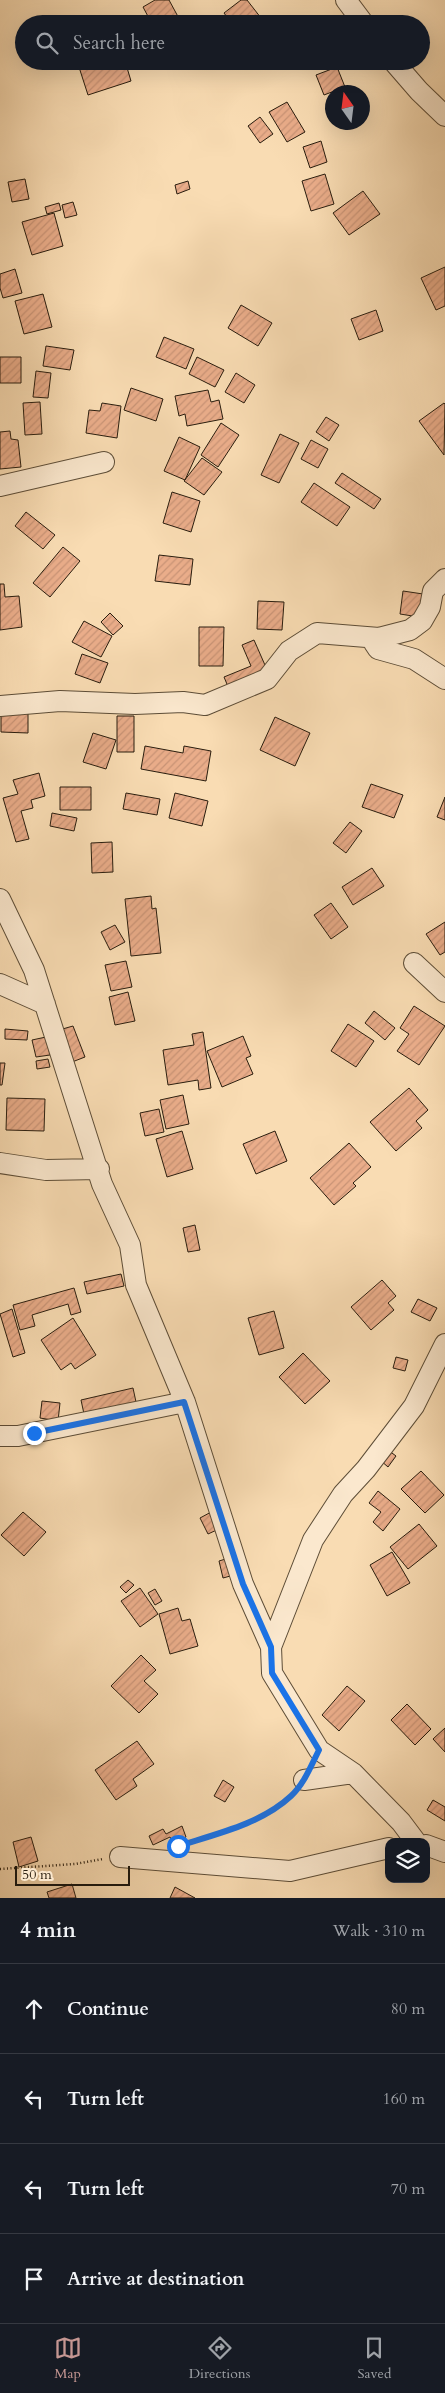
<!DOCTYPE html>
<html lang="en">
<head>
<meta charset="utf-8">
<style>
	:root { --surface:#171b24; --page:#242831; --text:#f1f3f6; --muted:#9ea1a6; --line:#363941; --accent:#c59692 }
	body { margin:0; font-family:Cardo,serif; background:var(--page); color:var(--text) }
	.controls { position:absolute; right:15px; bottom:15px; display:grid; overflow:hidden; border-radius:10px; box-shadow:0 5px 20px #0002 }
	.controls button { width:45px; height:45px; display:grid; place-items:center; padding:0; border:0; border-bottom:1px solid var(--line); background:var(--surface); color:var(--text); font:25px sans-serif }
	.compass { position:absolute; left:325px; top:85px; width:45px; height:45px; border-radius:50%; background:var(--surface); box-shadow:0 5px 20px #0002; rotate:346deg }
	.scale { position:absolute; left:15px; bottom:12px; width:115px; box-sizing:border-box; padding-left:5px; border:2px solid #291d0e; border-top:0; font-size:14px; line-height:18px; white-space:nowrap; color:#291d0e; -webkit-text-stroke:4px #fbe8ce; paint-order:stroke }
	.stop { position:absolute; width:15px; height:15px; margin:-11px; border:4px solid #1a73e8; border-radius:50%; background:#fff }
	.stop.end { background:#1a73e8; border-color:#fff; box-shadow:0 1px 5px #0008 }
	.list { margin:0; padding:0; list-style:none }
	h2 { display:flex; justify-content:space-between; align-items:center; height:65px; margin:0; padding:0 20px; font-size:21px }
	h2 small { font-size:16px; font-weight:400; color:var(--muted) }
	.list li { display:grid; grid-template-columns:32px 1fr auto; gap:15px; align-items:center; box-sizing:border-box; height:90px; padding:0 20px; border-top:1px solid var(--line) }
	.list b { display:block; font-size:19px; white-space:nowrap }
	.list em { font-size:16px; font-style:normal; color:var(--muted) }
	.icon { flex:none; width:28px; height:28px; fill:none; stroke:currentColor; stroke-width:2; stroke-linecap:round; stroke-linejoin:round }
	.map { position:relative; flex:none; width:445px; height:1898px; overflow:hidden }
	.search { position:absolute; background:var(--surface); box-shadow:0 5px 20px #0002; left:15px; right:15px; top:15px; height:55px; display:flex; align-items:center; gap:12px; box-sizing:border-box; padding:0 18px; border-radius:28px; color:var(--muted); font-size:19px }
	.sheet { height:425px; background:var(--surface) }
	nav { display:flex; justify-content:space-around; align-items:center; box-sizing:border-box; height:70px; border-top:1px solid var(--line); background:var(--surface); font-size:14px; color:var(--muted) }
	nav a { display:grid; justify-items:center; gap:2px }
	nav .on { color:var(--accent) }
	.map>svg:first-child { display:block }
	.building { fill:url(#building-hatch); stroke:#291d0e }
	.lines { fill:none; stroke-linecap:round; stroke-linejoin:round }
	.minor-casing { stroke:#5d4d37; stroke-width:22 }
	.path { stroke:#291d0e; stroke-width:2.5; stroke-dasharray:1 2.5; stroke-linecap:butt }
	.minor { stroke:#fbe8ce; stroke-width:20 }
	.route { stroke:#1a73e8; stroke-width:6 }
</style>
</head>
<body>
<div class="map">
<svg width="445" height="1898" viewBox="0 0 445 1898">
	<defs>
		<pattern id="building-hatch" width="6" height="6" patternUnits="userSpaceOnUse" patternTransform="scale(1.25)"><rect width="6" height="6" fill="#eaad8a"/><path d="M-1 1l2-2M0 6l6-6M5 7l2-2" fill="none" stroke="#c99476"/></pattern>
	</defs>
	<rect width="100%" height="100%" fill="#f9dcb3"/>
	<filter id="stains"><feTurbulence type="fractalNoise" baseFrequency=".004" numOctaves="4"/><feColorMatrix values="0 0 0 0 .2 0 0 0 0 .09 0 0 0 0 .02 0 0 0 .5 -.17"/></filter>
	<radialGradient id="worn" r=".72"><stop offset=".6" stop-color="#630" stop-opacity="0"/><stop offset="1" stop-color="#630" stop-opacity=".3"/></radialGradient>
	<path class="building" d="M155 0H169L182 24H149L151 22 143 7Z
		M241 0H247L261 18 253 24H232L224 13Z
		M88 61H125L131 81 88 95 78 64Z
		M337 67 345 87 324 95 316 75Z
		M287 102 305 132 287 142 269 112Z
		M260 117 273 134 260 143 248 126Z
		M321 141 327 162 310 168 303 147Z
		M325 174 334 204 311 211 302 181Z
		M25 179 29 199 12 202 8 182Z
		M188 181 190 189 177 194 175 185Z
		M363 191 380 214 349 235 333 213Z
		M73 202 77 215 65 218 62 205Z
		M59 203 61 210 47 214 45 207Z
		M54 213 63 246 32 255 22 222Z
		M445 267V306L436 310 421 278Z
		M15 269 22 293 3 298 0 288V274Z
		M43 294 52 327 24 334 15 301Z
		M241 305 272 323 258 346 228 328Z
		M376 310 383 331 359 340 351 319Z
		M164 337 194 349 186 369 156 357Z
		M46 346 74 350 70 370 43 366Z
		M0 357H21V383H0Z
		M197 357 224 370 215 387 189 374Z
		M36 371 51 373 48 398 33 397Z
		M236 373 255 385 244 403 225 392Z
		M131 388 163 399 156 421 124 410Z
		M208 390 211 402 219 400 223 419 187 426 185 414 179 416 175 396Z
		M40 402 42 434 25 435 23 403Z
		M102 403 121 406 117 438 86 433 89 410 100 411Z
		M444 403 445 404 444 455 419 421Z
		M326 417 339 425 329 441 316 432Z
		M221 423 239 435 218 467 201 455Z
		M10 431 11 439 18 440 21 467 0 469V432Z
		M280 434 299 443 279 483 261 475Z
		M179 437 200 447 185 480 164 471Z
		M311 440 328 449 318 468 301 459Z
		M202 458 222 472 204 495 184 481Z
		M342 473 381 499 374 509 335 483Z
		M314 483 350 507 337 526 301 502Z
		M172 492 200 501 191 532 163 523Z
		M26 512 55 535 43 549 15 526Z
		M63 547 80 561 50 597 33 583Z
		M159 555 193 559 190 585 155 581Z
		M0 584H4L5 597 19 596 22 627 0 630Z
		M403 591 423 594 419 617 400 614Z
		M258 601 284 602 282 630 257 629Z
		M110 613 123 626 113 635 101 622Z
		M84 621 112 636 101 657 72 642Z
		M199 627H224L223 666H199Z
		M254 640 268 672 229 689 224 677 251 666 242 645Z
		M82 654 108 663 100 683 75 674Z
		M1 707H28V733L1 732Z
		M117 716H134V752H117Z
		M275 717 310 733 295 766 260 750Z
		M93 733 116 740 106 769 83 762Z
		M145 746 183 753 184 746 211 751 206 781 141 769Z
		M39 773 45 796 31 800 33 808 21 811 29 839 16 842 3 798 18 794 13 780Z
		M371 784 403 795 394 818 362 807Z
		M60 787H91V810H60Z
		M126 793 160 799 157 815 123 809Z
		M175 793 208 801 202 826 169 818Z
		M445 797V820L437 817Z
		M52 813 77 818 74 831 50 826Z
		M350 822 362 831 346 853 333 843Z
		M112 842 113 872 92 873 91 843Z
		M372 868 384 886 353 905 342 887Z
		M151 896 152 909 156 908 161 953 131 956 125 899Z
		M331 903 348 927 331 939 314 915Z
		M445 922V952L440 955 426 934Z
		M115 925 125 942 110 950 101 932Z
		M126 961 132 987 111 991 105 965Z
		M128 992 135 1021 115 1025 109 997Z
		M414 1006 445 1026 419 1065 397 1051 409 1034 400 1028Z
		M374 1011 395 1028 385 1040 365 1023Z
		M348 1024 374 1041 356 1067 331 1051Z
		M73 1026 85 1057 72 1062 59 1030Z
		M5 1029 28 1031 27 1040 5 1039Z
		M203 1032 211 1088 199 1090 198 1080 168 1085 163 1050 194 1045 192 1034Z
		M243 1036 251 1056 246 1058 253 1074 222 1087 207 1051Z
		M46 1037 50 1055 36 1057 32 1040Z
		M48 1059 50 1067 37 1069 36 1061Z
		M0 1063H5L2 1085H0Z
		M409 1088 428 1110 416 1121 422 1128 396 1151 370 1122Z
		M183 1095 189 1124 166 1129 160 1100Z
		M7 1098 45 1099 44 1131 6 1130Z
		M159 1109 164 1132 145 1136 140 1113Z
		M182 1131 193 1169 167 1177 156 1139Z
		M275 1131 287 1161 256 1174 243 1144Z
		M349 1143 371 1167 353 1183 356 1186 334 1205 310 1178Z
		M195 1225 200 1250 188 1252 183 1228Z
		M121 1274 124 1286 87 1294 84 1282Z
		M382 1280 396 1296 388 1303 394 1310 371 1330 351 1307Z
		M74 1288 81 1312 71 1315 68 1304 32 1315 35 1326 20 1330 13 1305Z
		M418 1299 437 1308 430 1321 411 1312Z
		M12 1309 25 1353 13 1357 0 1314Z
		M274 1311 284 1348 259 1355 248 1318Z
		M73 1318 96 1355 75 1369 71 1363 61 1370 41 1340Z
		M303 1353 330 1381 305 1404 279 1377Z
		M396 1357 408 1360 405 1371 393 1368Z
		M133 1388 136 1402 84 1414 81 1400Z
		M42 1401 60 1403 58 1421 40 1418Z
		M388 1450 396 1456 388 1467 380 1460Z
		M421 1471 444 1495 425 1513 401 1489Z
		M378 1491 400 1509 383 1531 373 1522 381 1512 369 1503Z
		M213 1511 221 1528 208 1534 200 1518Z
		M23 1512 46 1532 24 1556 1 1535Z
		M419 1524 437 1546 408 1569 390 1547Z
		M392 1552 410 1583 387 1596 370 1565Z
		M229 1558 234 1575 223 1578 219 1561Z
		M128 1580 134 1585 126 1593 120 1587Z
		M140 1588 158 1614 140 1627 121 1601Z
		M155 1589 162 1601 155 1605 148 1593Z
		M178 1608 182 1621 190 1619 198 1646 170 1654 159 1614Z
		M141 1655 156 1670 144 1681 158 1694 139 1713 111 1686Z
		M347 1686 365 1701 339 1731 322 1715Z
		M407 1704 431 1729 415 1745 391 1720Z
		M445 1728V1752L433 1739Z
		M137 1741 154 1764 133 1779 137 1786 116 1800 95 1770Z
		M223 1780 234 1787 225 1802 214 1796Z
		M433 1800 445 1807V1821L427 1810Z
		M182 1826 186 1837 173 1843 170 1837 153 1845 149 1836 163 1829 166 1834Z
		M31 1837 38 1861 19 1867 13 1842Z
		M72 1884 76 1898H49L47 1892Z
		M175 1887 195 1898H170Z"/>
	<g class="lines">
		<defs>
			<path id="minor" d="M346 0 364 24
				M393 61 419 91 445 116
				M0 486 104 462
				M379 638 374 643 378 649 414 659 445 679
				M0 706 60 701 135 704 183 702 205 705 267 679 289 651 317 633 379 638 410 630 422 621 430 607 433 591 445 579
				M0 899 34 970 102 1184 130 1245 136 1285 185 1402 243 1584 271 1647 272 1673 319 1750 353 1773 401 1822 416 1842
				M414 963 445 992
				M0 984 45 1004
				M0 1163 46 1170 99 1169
				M0 1436H18L185 1402
				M271 1647 313 1540 343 1494 366 1469 414 1406 445 1344
				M304 1780 353 1773
				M426 1845 445 1852
				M120 1857 290 1871 389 1848"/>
		</defs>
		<use href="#minor" class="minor-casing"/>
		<path class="path" d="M185 1844C215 1834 274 1819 294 1793
			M0 1869 75 1864 103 1859"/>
		<use href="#minor" class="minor"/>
	</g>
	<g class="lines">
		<path class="route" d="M34 1433 184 1402 243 1584 271 1647 272 1673 319 1750C311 1766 304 1784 291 1796 261 1824 216 1834 178 1846"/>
	</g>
	<rect width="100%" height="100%" filter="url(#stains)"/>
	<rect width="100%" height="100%" fill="url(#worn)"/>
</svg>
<div class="controls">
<button><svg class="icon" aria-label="layers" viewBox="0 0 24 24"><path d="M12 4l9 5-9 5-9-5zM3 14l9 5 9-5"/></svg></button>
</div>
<svg class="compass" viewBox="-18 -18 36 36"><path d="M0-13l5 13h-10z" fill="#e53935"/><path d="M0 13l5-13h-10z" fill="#9ea1a6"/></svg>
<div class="scale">50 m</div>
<div class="stop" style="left:178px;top:1846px"></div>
<div class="stop end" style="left:34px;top:1433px"></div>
<div class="search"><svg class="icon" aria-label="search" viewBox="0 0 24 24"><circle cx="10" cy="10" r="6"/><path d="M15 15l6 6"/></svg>Search here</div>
</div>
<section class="sheet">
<h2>4 min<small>Walk · 310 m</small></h2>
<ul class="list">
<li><svg class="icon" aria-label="ahead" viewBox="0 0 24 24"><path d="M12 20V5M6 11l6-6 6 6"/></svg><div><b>Continue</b></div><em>80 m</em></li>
<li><svg class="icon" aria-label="left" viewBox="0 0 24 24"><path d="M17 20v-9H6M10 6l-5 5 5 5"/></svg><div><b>Turn left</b></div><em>160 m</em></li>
<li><svg class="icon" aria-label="left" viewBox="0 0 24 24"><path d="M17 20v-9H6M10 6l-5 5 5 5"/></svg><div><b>Turn left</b></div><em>70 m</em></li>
<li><svg class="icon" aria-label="arrive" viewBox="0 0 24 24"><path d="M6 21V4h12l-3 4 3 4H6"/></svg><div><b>Arrive at destination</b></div></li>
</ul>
</section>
<nav>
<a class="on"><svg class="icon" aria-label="map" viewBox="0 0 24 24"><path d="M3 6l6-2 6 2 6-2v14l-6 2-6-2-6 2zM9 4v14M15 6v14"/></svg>Map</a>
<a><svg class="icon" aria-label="directions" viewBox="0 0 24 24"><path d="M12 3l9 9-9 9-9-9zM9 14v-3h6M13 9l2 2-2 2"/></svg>Directions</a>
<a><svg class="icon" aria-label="saved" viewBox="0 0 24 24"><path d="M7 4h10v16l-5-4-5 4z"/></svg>Saved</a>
</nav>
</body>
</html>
